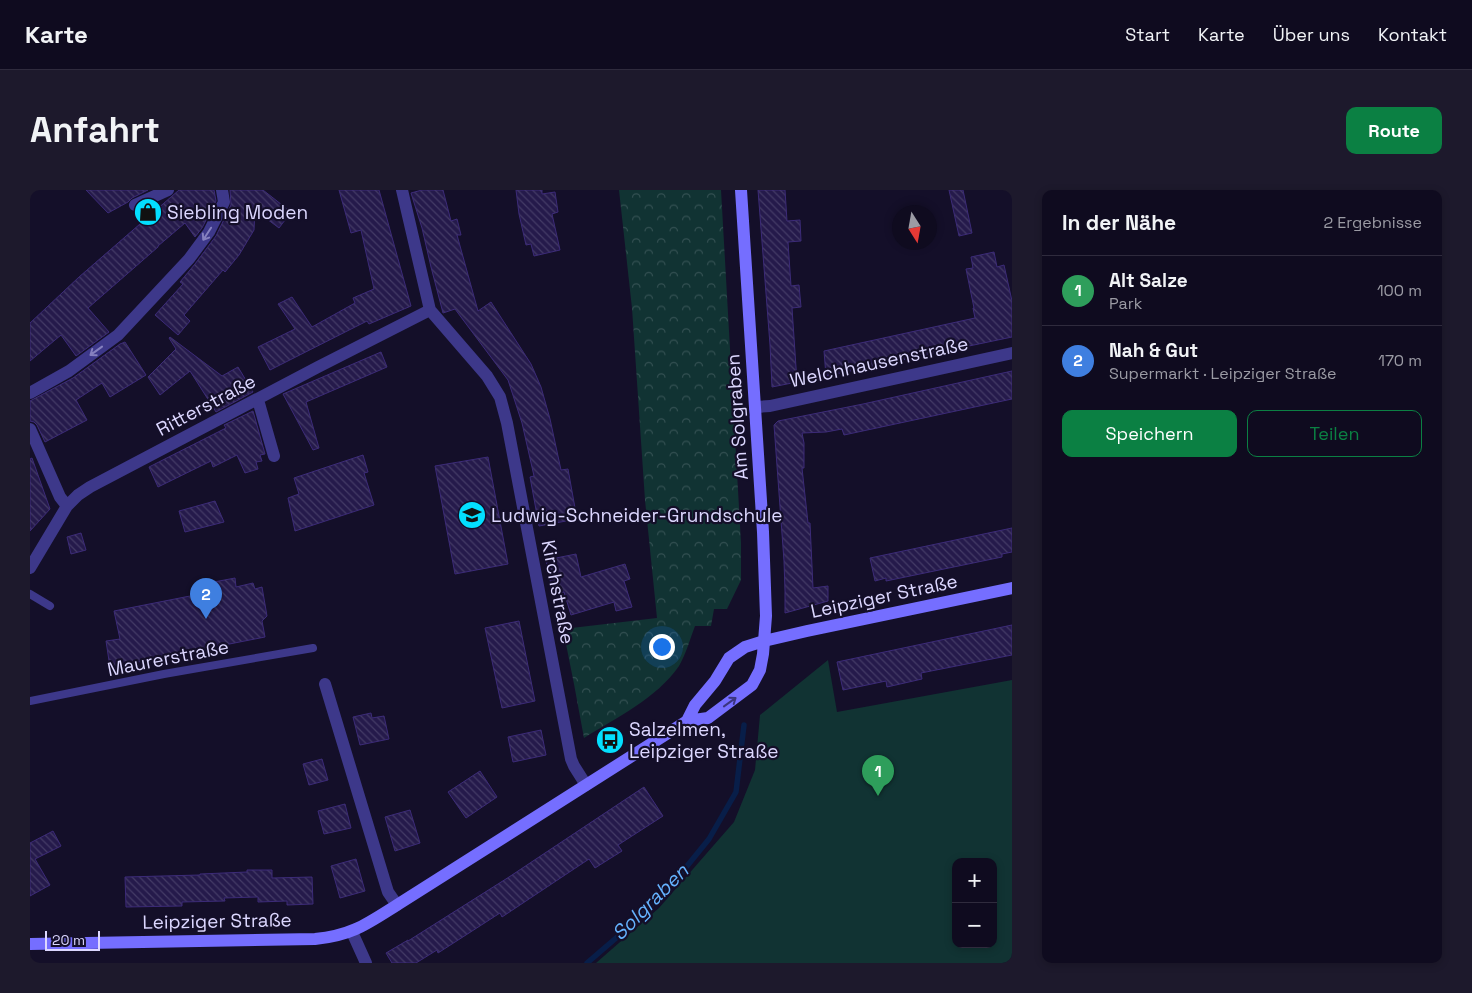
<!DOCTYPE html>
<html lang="de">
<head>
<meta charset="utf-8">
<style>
	:root { --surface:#0f0b1f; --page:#1d192c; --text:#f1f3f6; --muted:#9b9ba4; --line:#2f2b3d; --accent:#0b8043 }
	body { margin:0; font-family:"Space Grotesk",sans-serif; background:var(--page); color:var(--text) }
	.controls { position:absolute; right:15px; bottom:15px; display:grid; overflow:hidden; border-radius:10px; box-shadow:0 2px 8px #0003 }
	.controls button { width:45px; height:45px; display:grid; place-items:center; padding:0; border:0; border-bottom:1px solid var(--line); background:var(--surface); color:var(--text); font:25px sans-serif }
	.compass { position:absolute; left:862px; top:15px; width:45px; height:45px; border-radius:50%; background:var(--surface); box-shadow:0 2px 8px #0003; rotate:169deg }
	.scale { position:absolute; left:15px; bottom:12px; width:55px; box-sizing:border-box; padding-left:5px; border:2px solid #dcd7ff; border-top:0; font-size:14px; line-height:18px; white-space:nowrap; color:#dcd7ff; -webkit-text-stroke:4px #140f29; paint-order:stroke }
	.you { position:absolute; left:631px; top:456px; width:18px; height:18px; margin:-12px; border:4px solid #fff; border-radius:50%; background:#1a73e8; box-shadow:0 0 0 8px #1a73e833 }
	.badge { display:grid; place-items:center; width:32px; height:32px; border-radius:50%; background:var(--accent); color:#fff; font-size:16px; font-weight:700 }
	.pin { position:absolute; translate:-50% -41px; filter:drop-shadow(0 1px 2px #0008) }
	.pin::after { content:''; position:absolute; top:26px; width:18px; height:15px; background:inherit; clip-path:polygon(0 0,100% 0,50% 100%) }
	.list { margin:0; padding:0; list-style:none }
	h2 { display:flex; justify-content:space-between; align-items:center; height:65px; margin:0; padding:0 20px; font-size:21px }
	h2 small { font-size:16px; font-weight:400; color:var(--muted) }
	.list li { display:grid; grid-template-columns:32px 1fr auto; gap:15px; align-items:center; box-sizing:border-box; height:70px; padding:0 20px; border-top:1px solid var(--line) }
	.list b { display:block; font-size:19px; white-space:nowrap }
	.list p { margin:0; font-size:16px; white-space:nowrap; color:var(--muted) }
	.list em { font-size:16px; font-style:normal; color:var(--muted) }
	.actions { display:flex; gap:10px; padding:15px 20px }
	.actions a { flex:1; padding:11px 0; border:1px solid var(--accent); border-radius:10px; text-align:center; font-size:18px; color:var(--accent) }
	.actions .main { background:var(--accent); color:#fff }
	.map { position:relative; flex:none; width:982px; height:773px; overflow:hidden; border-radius:10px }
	header { display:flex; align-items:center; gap:30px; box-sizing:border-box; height:70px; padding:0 25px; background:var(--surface); border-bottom:1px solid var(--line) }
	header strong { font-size:24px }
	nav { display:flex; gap:28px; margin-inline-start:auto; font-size:18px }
	.intro { display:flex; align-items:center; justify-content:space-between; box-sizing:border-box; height:120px; padding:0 30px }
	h1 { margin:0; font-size:35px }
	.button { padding:12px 22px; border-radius:10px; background:var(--accent); color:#fff; font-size:18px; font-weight:700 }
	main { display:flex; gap:30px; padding:0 30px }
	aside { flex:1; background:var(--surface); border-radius:10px; box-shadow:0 2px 8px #0003 }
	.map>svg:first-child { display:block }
	.green { fill:#133; fill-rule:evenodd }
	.forest { fill:url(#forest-crowns) }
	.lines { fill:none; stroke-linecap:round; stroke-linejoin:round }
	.stream { stroke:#081e49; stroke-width:5.5 }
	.building { fill:url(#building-back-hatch); stroke:#3c2b78 }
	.lane { stroke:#3d388a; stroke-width:8 }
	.street { stroke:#3d388a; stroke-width:12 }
	.secondary { stroke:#756eff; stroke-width:12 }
	.oneway { stroke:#8580bf }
	.oneway2 { stroke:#3b357f }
	.labels { text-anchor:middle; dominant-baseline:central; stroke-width:4.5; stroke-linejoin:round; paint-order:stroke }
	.poi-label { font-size:19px; fill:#dcd7ff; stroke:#140f29; text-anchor:start }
	.street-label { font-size:19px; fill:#dcd7ff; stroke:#140f29 }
	.water-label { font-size:20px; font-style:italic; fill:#65b3ff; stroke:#140f29 }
</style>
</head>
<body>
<header>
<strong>Karte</strong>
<nav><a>Start</a><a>Karte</a><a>Über uns</a><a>Kontakt</a></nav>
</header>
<div class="intro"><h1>Anfahrt</h1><a class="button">Route</a></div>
<main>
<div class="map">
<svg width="982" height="773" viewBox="0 0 982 773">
	<defs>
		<pattern id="forest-crowns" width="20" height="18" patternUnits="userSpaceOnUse" patternTransform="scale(1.25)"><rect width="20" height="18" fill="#133"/><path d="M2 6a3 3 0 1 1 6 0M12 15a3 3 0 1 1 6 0" fill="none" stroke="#335052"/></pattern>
		<pattern id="building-back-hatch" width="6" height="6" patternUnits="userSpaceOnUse" patternTransform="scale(1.25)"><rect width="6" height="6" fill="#251a4b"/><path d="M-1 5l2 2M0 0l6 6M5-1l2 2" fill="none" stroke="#443b66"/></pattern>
	</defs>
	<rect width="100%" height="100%" fill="#140f29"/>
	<path class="green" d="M798 470 807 522 982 490V773H566L629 718 704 632 725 580 730 525ZM926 672H963V754H926Z"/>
	<path class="forest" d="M589 0H691L711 353V390L697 419H684L681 436H665C660 449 656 464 649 476 626 509 587 527 554 548L544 494 533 439 627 428 615 310 602 118Z"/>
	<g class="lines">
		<path class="stream" d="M557 773 600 736 640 697 679 649 706 602 714 535"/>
	</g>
	<path class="building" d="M56 0H118L102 8 98 12 78 23Z
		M149 0H184L186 11 172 38 165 47 155 33 128 56V57L58 118 79 142 46 166 31 145 0 171V133L49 87Z
		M200 0H233L261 22 249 38 225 20 224 40 209 65 195 82 193 80 154 125 160 131 148 145 125 125 153 94 150 92 165 74 186 46 201 15Z
		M309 0H349L381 116 339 134 337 131 240 180 228 157 265 139 248 114 262 107 282 137 325 113 323 108 344 99 331 40 321 43Z
		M392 0H413L421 31 427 29 431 45H427L448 121 461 112 501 174 511 197 520 229 531 280 538 279 547 329 509 336 500 287 504 286 492 233 478 190 425 119 413 123 401 77 392 38 381 3Z
		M486 0H512V4L525 2 528 22 522 24 530 60 504 66 501 54 496 55 489 24Z
		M728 0H755L757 31 770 30 771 51 758 52 761 96 769 95 771 117 762 118 767 192 742 197 740 155Z
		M919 0H933L942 43 929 46Z
		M964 62 967 77 974 75 982 111V147L796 186 794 161 945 128 943 118H944L936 79 943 78 941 67Z
		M140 147 192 186 208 177 223 202 186 222 160 181 130 205 118 187 146 159 139 148Z
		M95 152 116 185 80 207 72 193 46 210 57 230 15 252 7 235 4 232 0 231V211L43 188 90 154Z
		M351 162 357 177 276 212 289 258 283 260 253 204Z
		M982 181V209L814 245 812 239 796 242 772 243 774 253V278H772L778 333H780L783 398 798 396V411L755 423V401L754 371 744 235 748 231 833 214Z
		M223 221 235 264 230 265 232 271 226 272 228 279 215 283 207 265 183 277 181 271 128 297 119 277 196 238 194 235Z
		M333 265 338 282 334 283 344 315 265 341 258 308 269 304 264 288Z
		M458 267 478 374 425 384 405 276Z
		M2 268 20 319 0 341V269Z
		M185 311 194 332 155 342 149 321Z
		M982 338V362L972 364V367L856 391V388L845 391 840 368Z
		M51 343 56 360 41 364 37 347Z
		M546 364 551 387 595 374 600 389 594 391 602 417 586 421 584 412 541 425 534 402 523 405 516 370Z
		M205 388 206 397 223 393 225 399 232 397 237 426 232 431 235 447 98 474 99 481 81 484 76 451 90 449 84 421 165 405 163 396Z
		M489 431 505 511 472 518 455 438Z
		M982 435V465L891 483 892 489 857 497 856 491 813 500 807 472Z
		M341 523 342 528 354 526 359 549 330 555 323 527Z
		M511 540 516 565 483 572 478 547Z
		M292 569 298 590 279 595 273 574Z
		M450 581 467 607 436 628 418 602Z
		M614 597 633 626 588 655 592 661 565 678 559 669 472 727 470 723 408 763 407 760 386 773H362L356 763 378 750V751L479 687Z
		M315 614 321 638 294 644 288 621Z
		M380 620 390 653 365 661 355 627Z
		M23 641 31 656 5 669 20 695 0 706V653Z
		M326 669 335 701 310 708 301 676Z
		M217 680H242V688L282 687 283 714 257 715V711L228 712V707L194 708 195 711 152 712V716L96 717 95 687 170 685V684L217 682Z"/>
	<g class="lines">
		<path class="lane" d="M0 404 20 416
			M0 511 134 484 283 458"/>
		<path class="street" d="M372 0 400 120 457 186 470 207 477 233 541 569 544 576 556 595
			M105 15 138 0
			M0 203 39 181 88 145 159 69 179 42 194 12 192 0
			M228 210 244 266
			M725 217 740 216 982 163
			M0 239 30 307 37 316
			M0 378 37 316 48 305 60 297 288 177 400 120
			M295 494 354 689 358 702 367 715
			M322 742 336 773"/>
		<path class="secondary" d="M657 531 665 515 685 491 699 468 715 457 734 451 777 441 982 398
			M0 754 285 749C321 746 337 734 367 715L657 531 678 528 722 495 730 480 733 464 736 426 733 342 711 0"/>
	</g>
	<defs><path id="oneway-shaft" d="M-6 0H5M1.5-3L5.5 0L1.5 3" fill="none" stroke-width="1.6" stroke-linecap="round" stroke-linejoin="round" transform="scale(1.25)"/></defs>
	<g class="oneway">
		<use href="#oneway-shaft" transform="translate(177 44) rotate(123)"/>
		<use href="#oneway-shaft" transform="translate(66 161) rotate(144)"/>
	</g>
	<use class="oneway2" href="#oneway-shaft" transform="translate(700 512) rotate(-36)"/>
	<defs>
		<symbol id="shop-disc" viewBox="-11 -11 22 22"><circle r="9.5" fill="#03dfff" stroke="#140f29"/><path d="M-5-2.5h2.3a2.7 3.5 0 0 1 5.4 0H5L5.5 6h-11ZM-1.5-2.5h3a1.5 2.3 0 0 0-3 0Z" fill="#111"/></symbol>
		<symbol id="school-disc" viewBox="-11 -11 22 22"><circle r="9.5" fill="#03dfff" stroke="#140f29"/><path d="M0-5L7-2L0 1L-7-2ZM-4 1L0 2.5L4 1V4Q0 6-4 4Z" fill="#111"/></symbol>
		<symbol id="bus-disc" viewBox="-11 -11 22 22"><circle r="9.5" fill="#03dfff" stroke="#140f29"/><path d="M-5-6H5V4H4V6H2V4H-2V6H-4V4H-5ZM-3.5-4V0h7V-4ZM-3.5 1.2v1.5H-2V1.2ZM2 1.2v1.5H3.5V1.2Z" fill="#111"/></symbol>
	</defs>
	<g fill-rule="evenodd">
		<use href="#shop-disc" x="102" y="6" width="32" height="32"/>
		<use href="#school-disc" x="426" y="309" width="32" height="32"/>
		<use href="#bus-disc" x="564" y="534" width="32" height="32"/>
	</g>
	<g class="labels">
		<g class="poi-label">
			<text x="137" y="22">Siebling Moden</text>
			<text x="461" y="325">Ludwig-Schneider-Grundschule</text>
			<text x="599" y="539">Salzelmen,<tspan x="599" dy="22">Leipziger Straße</tspan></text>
		</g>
		<g class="street-label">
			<text transform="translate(849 172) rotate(-12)">Welchhausenstraße</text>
			<text transform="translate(176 215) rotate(-28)">Ritterstraße</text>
			<text transform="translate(707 227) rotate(-94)">Am Solgraben</text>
			<text transform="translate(528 402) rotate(79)">Kirchstraße</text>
			<text transform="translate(854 406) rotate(-12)">Leipziger Straße</text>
			<text transform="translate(138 468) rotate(-11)">Maurerstraße</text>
			<text transform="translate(187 731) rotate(-1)">Leipziger Straße</text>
		</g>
		<g class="water-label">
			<text transform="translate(620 712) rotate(-45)">Solgraben</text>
		</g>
	</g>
</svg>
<div class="controls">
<button>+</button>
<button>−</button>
</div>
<svg class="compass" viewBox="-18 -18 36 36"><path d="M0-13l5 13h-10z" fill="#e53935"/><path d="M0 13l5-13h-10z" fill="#9b9ba4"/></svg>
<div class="scale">20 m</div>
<div class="you"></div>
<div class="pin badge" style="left:848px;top:606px;background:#2e9e5b">1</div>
<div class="pin badge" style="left:176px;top:429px;background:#3f7fe0">2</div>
</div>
<aside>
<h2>In der Nähe<small>2 Ergebnisse</small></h2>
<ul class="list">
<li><span class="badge" style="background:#2e9e5b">1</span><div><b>Alt Salze</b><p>Park</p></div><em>100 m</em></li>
<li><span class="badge" style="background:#3f7fe0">2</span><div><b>Nah &amp; Gut</b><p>Supermarkt · Leipziger Straße</p></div><em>170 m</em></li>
</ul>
<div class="actions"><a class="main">Speichern</a><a>Teilen</a></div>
</aside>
</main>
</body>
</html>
